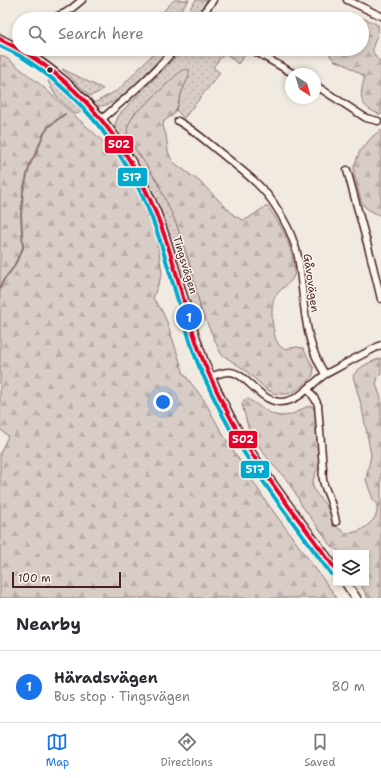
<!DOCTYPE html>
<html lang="en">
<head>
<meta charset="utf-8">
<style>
	:root { --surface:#fff; --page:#f2f2f3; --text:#2b2b33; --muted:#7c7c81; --line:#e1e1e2; --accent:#1a73e8 }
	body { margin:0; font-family:"Shantell Sans",sans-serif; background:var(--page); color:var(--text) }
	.controls { position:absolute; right:12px; bottom:12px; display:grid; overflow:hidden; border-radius:0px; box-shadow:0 2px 6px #0003 }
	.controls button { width:36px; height:36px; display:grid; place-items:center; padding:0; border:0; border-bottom:1px solid var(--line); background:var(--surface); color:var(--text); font:20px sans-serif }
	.compass { position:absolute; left:285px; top:68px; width:36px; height:36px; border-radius:50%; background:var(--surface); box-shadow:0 2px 6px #0003; rotate:143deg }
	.scale { position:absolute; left:12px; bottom:10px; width:109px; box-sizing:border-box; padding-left:4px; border:2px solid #4a1f2b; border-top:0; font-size:11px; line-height:14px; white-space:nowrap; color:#4a1f2b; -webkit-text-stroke:3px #fbf7ec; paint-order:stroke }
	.you { position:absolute; left:163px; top:402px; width:14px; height:14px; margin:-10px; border:3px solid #fff; border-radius:50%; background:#1a73e8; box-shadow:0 0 0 6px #1a73e833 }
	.badge { display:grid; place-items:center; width:26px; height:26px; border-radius:50%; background:var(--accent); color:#fff; font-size:13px; font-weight:700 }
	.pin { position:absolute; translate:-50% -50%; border:2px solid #fff; box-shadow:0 1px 4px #0006 }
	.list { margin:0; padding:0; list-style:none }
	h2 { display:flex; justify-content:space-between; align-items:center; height:52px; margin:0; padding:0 16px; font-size:17px }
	h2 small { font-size:13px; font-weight:400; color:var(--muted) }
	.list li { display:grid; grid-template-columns:26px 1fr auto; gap:12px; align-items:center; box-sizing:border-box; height:72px; padding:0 16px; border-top:1px solid var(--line) }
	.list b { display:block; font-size:15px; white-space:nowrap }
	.list p { margin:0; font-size:13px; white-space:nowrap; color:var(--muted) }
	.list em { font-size:13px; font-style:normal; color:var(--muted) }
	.icon { flex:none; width:22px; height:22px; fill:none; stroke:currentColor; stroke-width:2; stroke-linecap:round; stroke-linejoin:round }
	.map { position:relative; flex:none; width:381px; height:598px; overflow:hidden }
	.search { position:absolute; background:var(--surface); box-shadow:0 2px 6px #0003; left:12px; right:12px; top:12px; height:44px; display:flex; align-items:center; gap:10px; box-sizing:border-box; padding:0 14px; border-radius:22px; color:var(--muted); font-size:15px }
	.sheet { height:124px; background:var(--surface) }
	nav { display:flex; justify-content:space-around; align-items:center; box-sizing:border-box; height:56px; border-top:1px solid var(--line); background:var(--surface); font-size:11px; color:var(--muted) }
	nav a { display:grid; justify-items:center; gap:2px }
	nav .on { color:var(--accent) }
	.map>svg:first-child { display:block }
	.grass { fill:url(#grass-dots); stroke:#917678 }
	.forest { fill:url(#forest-firs); stroke:#917678 }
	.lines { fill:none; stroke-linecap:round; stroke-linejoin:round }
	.stream { stroke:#8c6f72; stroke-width:2 }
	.minor-casing { stroke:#4a1f2b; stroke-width:9 }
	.tertiary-casing { stroke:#4a1f2b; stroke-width:11 }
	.minor { stroke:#fbf7ec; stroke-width:6 }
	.tertiary { stroke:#fbf7ec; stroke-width:8 }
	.bus-1-casing { stroke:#fbf7ec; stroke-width:7 }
	.bus-2-casing { stroke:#fbf7ec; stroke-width:7 }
	.bus-1 { stroke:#e4002b; stroke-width:4 }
	.bus-2 { stroke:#00a9ce; stroke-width:4 }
	.bus-dot { fill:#4a1f2b; stroke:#fbf7ec; stroke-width:1.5 }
	.labels { text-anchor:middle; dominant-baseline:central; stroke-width:3; stroke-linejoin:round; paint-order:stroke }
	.street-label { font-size:11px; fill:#4a1f2b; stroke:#fbf7ec }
	.line-badge { stroke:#fbf7ec; stroke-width:1.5 }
	.badge-label { font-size:11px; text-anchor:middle; font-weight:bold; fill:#fff }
</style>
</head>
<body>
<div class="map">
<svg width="381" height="598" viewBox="0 0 381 598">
	<defs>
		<pattern id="grass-dots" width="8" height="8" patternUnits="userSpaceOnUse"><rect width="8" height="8" fill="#d8ccc6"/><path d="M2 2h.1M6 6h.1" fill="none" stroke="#bbafaa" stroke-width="1.8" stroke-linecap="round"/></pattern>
		<pattern id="forest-firs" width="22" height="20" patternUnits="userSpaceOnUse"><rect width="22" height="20" fill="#d8ccc6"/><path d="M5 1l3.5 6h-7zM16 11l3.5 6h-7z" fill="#bbafaa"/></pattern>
	</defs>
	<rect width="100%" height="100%" fill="#f0eae0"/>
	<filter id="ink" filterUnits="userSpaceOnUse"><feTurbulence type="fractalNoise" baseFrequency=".025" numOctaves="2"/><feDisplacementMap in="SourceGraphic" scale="8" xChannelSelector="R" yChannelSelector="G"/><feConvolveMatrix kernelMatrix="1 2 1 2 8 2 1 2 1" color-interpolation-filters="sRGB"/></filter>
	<g filter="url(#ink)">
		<path class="grass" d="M174 0H189L174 19H156Z
			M196 0H210L195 19H182Z
			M158 49H168C154 64 119 109 97 106L94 103 118 90Z
			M183 49H241L247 53 238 64 225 53 213 67 220 73 184 118 176 110 182 91 189 76 181 71 173 78 146 104 135 113 130 141C139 154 149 168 157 182 179 220 191 267 201 310L197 311 189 301 164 218 149 186 135 160 115 131V124L118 117 122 111 171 62Z
			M62 69 73 74 103 89 99 92 90 96Z
			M50 80 66 90 83 107C81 112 79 115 74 113L57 97 53 91 48 81Z"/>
		<path class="forest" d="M353 17C362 17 371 21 378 25 381 40 363 48 381 62V115C368 109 359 106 362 89 362 84 365 81 364 76L344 64 335 61 330 56V49H362V19H351Z
			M0 55 8 59 42 86 118 155 131 176 136 188 157 237 162 274 153 298 161 309 167 322 184 374 204 400 222 433 265 500 337 598H0V453L8 436 0 429Z
			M186 69 189 70V76L182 91 176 110 173 115 164 121 163 126 166 135 168 151 171 159 177 165 199 181 235 216 243 220 247 219 265 207H268C280 223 291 243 293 262 294 265 295 269 295 272 293 283 282 287 276 295 269 304 272 336 279 345 279 346 283 348 284 349L297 347 303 348 314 369 313 375 308 382 295 391 288 394H281L273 393 266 389 245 370 221 354 201 310 191 268 176 223 157 181 130 141 127 132 128 125 135 113 146 104 173 78 181 71Z
			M381 130V216L369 210 364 206 361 201 354 174V166L360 151 373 136Z
			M381 358V374L378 377 376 384 381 398V598H368L362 587V583H366V553H341L329 544 323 534 302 506 296 494 286 479 272 464 263 452 248 427 242 404 244 400 248 399C264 408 275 422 295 413 301 410 305 406 312 406L316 413 321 462 316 472 312 483 315 492 325 504 331 515 334 524 338 528 346 533H351L359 531 367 526 374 519 377 513V505L373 499 369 489 366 479 371 455 362 408 353 376C359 366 371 362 381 358Z"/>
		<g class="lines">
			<path class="stream" d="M0 289 3 281 13 268 23 248 21 215 23 191 30 164 36 153 43 135 49 126 65 114"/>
			<defs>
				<path id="minor" d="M347 0 381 16
					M51 19 65 13 71 9 82 0
					M199 19 213 0
					M16 48 19 42
					M251 49 294 74
					M315 85 366 118 378 121
					M102 119C128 97 153 75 175 49
					M178 121C194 130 207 142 222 154 241 170 263 185 276 207 281 214 284 221 288 228 292 237 296 247 298 257 305 297 302 339 325 374
					M347 170 370 254 381 299
					M210 377C216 375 222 372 228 372 246 371 258 401 280 402 300 402 311 383 326 374 344 364 363 354 381 345
					M308 389 315 399 318 405 323 469C321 484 327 490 331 503 333 509 335 516 336 522"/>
				<path id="tertiary" d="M0 39C9 44 19 49 28 54 97 98 143 166 167 243 175 269 182 295 190 320 196 340 202 360 211 378 224 407 239 436 258 463 282 499 310 534 336 570
					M346 583 356 598"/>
			</defs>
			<use href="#minor" class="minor-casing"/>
			<use href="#tertiary" class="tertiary-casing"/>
			<use href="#minor" class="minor"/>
			<use href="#tertiary" class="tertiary"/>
			<defs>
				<path id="bus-1" d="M0 39C9 44 19 49 28 54 97 98 142 167 167 243 181 285 190 332 208 372 219 396 230 419 244 441 271 486 305 527 336 570"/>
				<path id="bus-2" d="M0 46C8 50 17 54 25 59 93 103 139 172 162 247 170 273 177 298 185 324 190 341 195 359 203 375 214 399 226 423 240 446 267 491 300 531 331 574"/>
			</defs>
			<use href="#bus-1" class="bus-1-casing"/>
			<use href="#bus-2" class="bus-2-casing"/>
			<use href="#bus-1" class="bus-1"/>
			<use href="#bus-2" class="bus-2"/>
		</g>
	</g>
	<circle class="bus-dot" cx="50" cy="70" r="3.5"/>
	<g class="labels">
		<g class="street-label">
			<text transform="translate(185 265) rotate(73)">Tingsvägen</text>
			<text transform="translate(311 283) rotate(82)">Gåvovägen</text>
		</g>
	</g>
	<g class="line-badge">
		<rect x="104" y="135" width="30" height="19" rx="4" fill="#e4002b"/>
		<rect x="117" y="167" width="31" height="20" rx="4" fill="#00a9ce"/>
		<rect x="228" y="430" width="30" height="19" rx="4" fill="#e4002b"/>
		<rect x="240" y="460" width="30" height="19" rx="4" fill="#00a9ce"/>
	</g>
	<g class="badge-label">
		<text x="119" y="148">502</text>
		<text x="132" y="181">517</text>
		<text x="243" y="443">502</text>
		<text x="255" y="473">517</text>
	</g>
</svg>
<div class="controls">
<button><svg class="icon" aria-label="layers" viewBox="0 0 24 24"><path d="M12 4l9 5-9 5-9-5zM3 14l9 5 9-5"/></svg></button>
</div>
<svg class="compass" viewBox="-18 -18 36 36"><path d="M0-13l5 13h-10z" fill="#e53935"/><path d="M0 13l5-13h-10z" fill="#7c7c81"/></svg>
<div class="scale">100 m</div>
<div class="you"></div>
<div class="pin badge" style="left:189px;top:317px">1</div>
<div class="search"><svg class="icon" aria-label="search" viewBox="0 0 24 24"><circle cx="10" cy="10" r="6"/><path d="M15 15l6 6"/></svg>Search here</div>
</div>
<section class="sheet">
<h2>Nearby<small></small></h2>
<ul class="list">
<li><span class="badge">1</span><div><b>Häradsvägen</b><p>Bus stop · Tingsvägen</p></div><em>80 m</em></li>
</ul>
</section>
<nav>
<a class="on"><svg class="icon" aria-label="map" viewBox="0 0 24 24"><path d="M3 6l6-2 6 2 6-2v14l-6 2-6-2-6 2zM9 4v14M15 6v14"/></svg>Map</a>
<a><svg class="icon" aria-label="directions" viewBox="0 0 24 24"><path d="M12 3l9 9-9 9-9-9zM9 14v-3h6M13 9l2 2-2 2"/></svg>Directions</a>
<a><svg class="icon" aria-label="saved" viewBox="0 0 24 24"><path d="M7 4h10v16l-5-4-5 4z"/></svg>Saved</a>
</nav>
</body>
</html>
